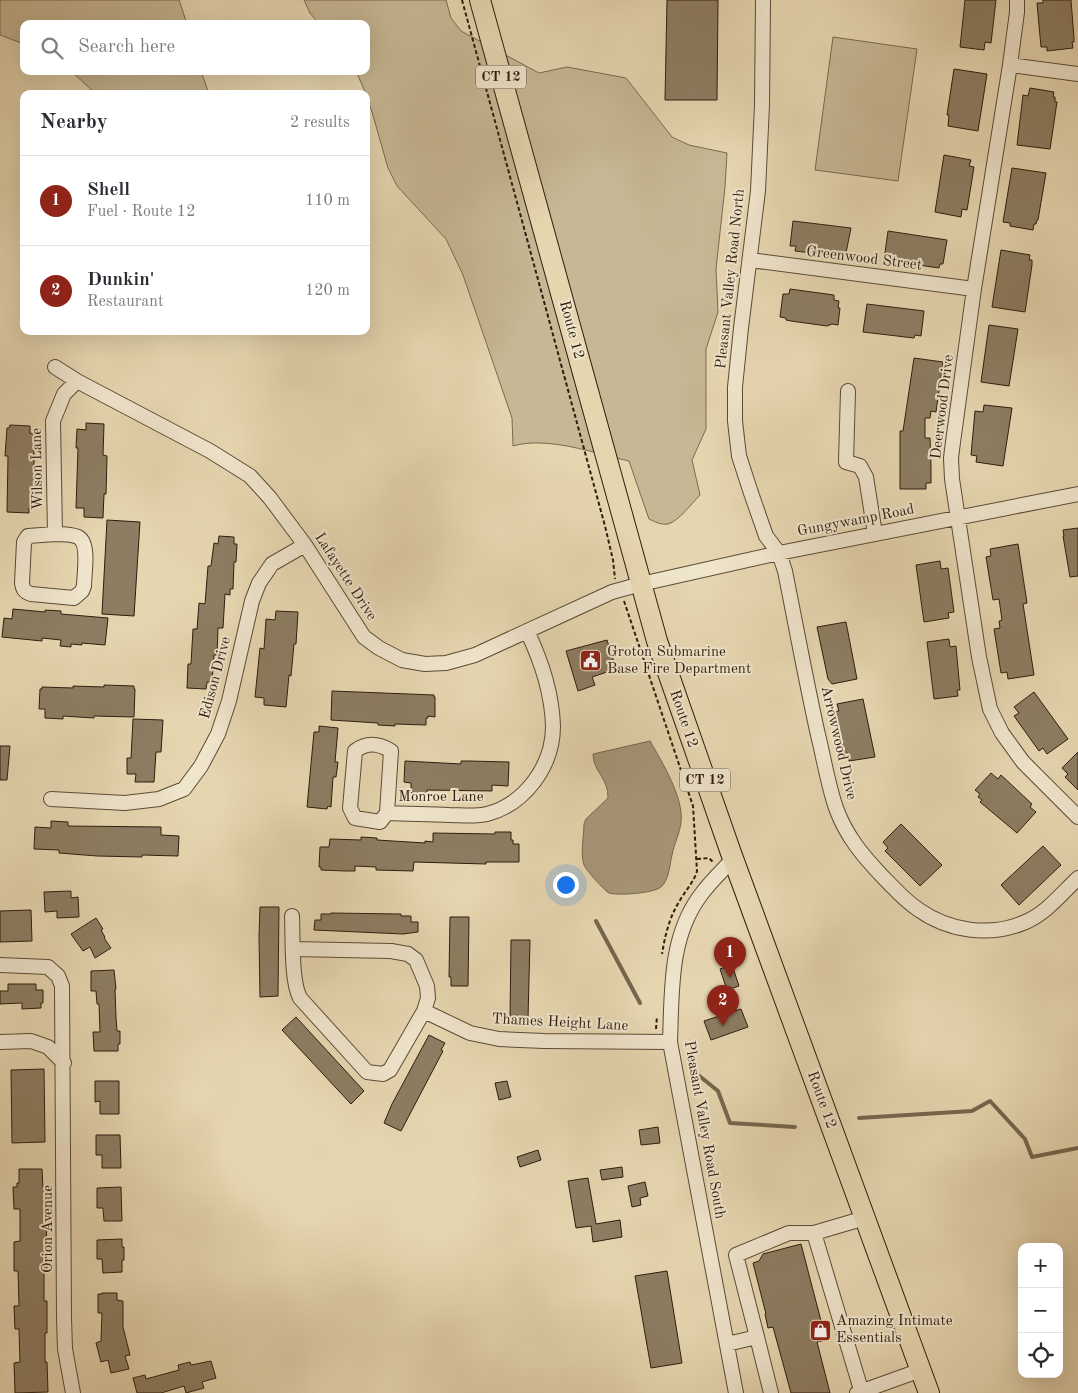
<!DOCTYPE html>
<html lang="en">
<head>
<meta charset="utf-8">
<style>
	:root { --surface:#fff; --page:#f7f7f7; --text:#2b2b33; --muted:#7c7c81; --line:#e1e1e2; --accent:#8f2418 }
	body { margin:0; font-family:"Old Standard TT",serif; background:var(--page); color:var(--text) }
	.controls { position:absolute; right:15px; bottom:15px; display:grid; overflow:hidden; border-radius:10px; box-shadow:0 5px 20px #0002 }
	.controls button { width:45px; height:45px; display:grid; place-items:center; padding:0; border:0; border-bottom:1px solid var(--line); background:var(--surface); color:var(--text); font:25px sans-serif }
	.you { position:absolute; left:565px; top:884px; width:18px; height:18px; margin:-12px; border:4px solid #fff; border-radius:50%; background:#1a73e8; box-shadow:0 0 0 8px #1a73e833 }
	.badge { display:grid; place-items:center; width:32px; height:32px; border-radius:50%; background:var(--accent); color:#fff; font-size:16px; font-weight:700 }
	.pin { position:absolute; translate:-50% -41px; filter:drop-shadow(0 1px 2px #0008) }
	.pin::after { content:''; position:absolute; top:26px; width:18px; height:15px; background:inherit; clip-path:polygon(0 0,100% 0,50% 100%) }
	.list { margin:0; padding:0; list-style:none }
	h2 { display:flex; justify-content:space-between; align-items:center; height:65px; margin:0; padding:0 20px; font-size:21px }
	h2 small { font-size:16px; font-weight:400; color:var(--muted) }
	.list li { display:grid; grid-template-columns:32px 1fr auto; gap:15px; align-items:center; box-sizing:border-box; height:90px; padding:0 20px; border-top:1px solid var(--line) }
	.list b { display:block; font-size:19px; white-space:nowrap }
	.list p { margin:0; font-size:16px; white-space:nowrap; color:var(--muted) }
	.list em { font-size:16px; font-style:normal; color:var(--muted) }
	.icon { flex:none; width:28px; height:28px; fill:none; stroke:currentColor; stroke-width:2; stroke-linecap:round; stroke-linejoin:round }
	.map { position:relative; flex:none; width:1078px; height:1393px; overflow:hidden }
	.search { position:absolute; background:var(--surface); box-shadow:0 5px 20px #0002; left:20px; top:20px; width:350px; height:55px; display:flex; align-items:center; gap:12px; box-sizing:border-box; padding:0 18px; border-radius:10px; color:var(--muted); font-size:19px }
	.panel { position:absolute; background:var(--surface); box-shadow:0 5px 20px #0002; left:20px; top:90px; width:350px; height:245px; border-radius:10px }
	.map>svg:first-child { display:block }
	.green { fill:#c7b794; stroke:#7a6a51 }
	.water { fill:#a79779; stroke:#76664e }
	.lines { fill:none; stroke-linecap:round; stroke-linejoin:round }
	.stream { stroke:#76664e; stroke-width:4 }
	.building { fill:#8d7d62; stroke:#2d1d0e }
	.minor-casing { stroke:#5b4b36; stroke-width:16 }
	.highway-casing { stroke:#2d1d0e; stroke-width:22 }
	.path { stroke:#2d1d0e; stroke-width:2; stroke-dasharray:4 2.5; stroke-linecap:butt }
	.minor { stroke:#efe4cc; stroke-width:14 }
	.highway { stroke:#e6d6b0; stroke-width:20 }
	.labels { text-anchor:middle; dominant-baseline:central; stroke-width:4; stroke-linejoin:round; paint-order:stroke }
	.shield { fill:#efe4cc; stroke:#675947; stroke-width:1 }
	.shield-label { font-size:14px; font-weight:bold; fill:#2d1d0e }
	.street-label { font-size:15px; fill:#2d1d0e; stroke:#efe4cc }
	.poi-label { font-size:15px; fill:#2d1d0e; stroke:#efe4cc; text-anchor:start }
</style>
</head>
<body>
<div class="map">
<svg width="1078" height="1393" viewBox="0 0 1078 1393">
	<rect width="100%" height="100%" fill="#e6d6b0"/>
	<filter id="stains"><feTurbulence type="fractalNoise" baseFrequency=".004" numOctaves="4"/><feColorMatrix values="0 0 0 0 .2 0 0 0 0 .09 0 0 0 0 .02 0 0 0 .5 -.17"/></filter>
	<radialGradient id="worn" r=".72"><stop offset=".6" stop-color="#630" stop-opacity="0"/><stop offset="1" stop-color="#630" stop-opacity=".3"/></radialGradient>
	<path class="green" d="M0 0H179L187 24H24V44L0 35Z
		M304 0H446L451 18 461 31 539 73 567 67 626 78 672 137 689 145 727 153 725 187 716 269 718 312 706 349V429L692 460 700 495C692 503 679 521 668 524 661 525 655 522 649 519L629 461C594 453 547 436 513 446L512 418 463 275 446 239 397 186 388 168 372 112 366 94 356 71H366V24H319L310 13Z
		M833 37 917 49 898 181 815 170Z
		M71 71H201L209 94H96Z"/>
	<path class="water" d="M650 741C662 762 684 798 681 822 680 833 674 844 672 855 670 864 669 880 661 887 654 893 618 896 609 893 605 891 585 869 584 865 580 853 584 836 584 824L586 819 608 798C609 779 593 771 593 754Z"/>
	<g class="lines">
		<path class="stream" d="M596 921 640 1003
			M692 1070 718 1091 730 1123 795 1127
			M859 1118 972 1111 990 1101 1025 1139 1032 1157 1078 1148"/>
	</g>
	<path class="building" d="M667 0H718L717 100H665Z
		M965 0H996L991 43 985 42 984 50 960 47Z
		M1043 0H1071L1074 38V42H1072L1073 48 1047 51V47H1041L1037 3H1043Z
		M954 69 987 74 978 131 948 126 949 115H947Z
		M1030 88 1054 92 1053 97H1055V102H1057L1050 149 1017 145 1023 95 1028 96Z
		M944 155 971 160 969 166 974 167 967 210 962 209 961 217 935 212Z
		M1012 168 1046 173 1038 220H1037L1036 224H1034L1033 230 1010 226V223L1003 222Z
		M793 221 851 228 846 253 838 252 837 256 795 251 796 246H790Z
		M888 231 947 240 943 264H940L939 268 884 260Z
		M1001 250 1030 255 1029 260H1032V265L1025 312 992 307Z
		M790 289 834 295V300L839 301 838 308H840L838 325 832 324 827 326 791 321 786 320V318L780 317 783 294H789Z
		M867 304 924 311 921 336 915 335 914 338 863 332Z
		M989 325 1018 329 1009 386 981 382Z
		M914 358 943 362 936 412 931 411 930 418H925V438H930L931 467V483H926V489H900V431H903Z
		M984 405 1012 408 1003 466 976 462 977 456 971 455 975 411 983 412Z
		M86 423 104 424 103 455 107 456 106 494H104L103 518 84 517V508H76L78 448H76L77 429 86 430Z
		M10 425 30 426V433L34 434V508H29V513L7 512 8 456H5L7 428H9Z
		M107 520 140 522 134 616 102 614Z
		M1078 528V576L1070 577 1063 536H1064L1063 530Z
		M219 536 234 537V544H237L236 562H234L233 589H230V595L225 594 223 628H218L217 655H214L212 682H207L206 689 187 688 188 664H191L193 629H197L199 603 205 604 208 566H211L214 543 218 544Z
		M1018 544 1027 603 1023 604 1034 675 1008 679 1007 672 1001 673 994 629 1000 628 999 621 1002 620 999 599 993 600 986 557 991 556 990 549Z
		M940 561 941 569 948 568 954 612 948 613 949 618 924 622 916 565Z
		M13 609 45 612V610L61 611V614L108 618 105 645 82 643V645L71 644V647L60 646 61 640 42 638V641L2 637 4 618 12 619Z
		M276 611 298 612 296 644H294L291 676 289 675 286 707 264 705V698L255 697 260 648 264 649 266 619 275 620Z
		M846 622 857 679 832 684 828 679 817 627Z
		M949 639 950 647 956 646 960 690H957L958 696 934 699 927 642Z
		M607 640 616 669 592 677 595 685 578 691 566 651Z
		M104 685 134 686V689H135L134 717 94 716V718L63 716V719L45 718V709H39L40 689H42V687L73 688V686L104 687Z
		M332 691 434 695V697H435V717L428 716V718H426V725L395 724V726L378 725V723L331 720Z
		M1034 692 1068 739 1047 754 1043 748 1039 751 1014 716 1019 713 1014 707Z
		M863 699 875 757 849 761 848 753 842 754 833 712 839 711 837 704Z
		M133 719 163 720 161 752H156L154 782H135L136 774H127V758H131Z
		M319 726 338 728 335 762H338L336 777H333L331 807 328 806 327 809 307 807 314 732H319Z
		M0 746H10L7 780H0Z
		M1078 752V790L1065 777 1068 774 1062 768Z
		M405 761 461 764V761H469L509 762 508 786 492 785V791L427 790V794L411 793V783L404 782Z
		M991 773 998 779 1001 775 1032 804 1030 807 1036 812 1017 833 980 802 982 800 978 797 980 794 975 790Z
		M51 821 68 822V826L161 827V835L179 836 178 856 142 855V857L97 856 59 853V850L34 849 35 827 51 828Z
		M901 824 942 865 920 886 885 851 888 848 883 842Z
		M495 832H511V840H513V844H519V862H486V864L414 862 413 871 376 870V867L355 866V871H345L321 870V867H319L320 847H329L330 839 361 840V837L377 838V840L425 843V841L433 842V833L495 834Z
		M1043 846 1061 865 1019 905 1001 885Z
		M71 891V898L78 897 79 917 57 918V911L45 912 44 892Z
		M260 907H279L278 996 260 997 259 936Z
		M31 910 32 941 0 942V911Z
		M331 913 401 914V916H411V922H418V932L403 934 314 930 315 920H321V914H331Z
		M450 917H469L468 986H451V977H449Z
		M96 918 103 929 101 930 105 937 104 938 111 948 95 958 90 947 83 951 71 934Z
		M511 940H530L528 1019 510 1020Z
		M732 965 739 986 727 990 720 969Z
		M114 970 116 989H115L116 1018 117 1031H120V1044H118V1051H94L93 1032H100L99 1004H97L96 991H91V971Z
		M8 984H36V990H43V1003H41V1008L22 1009V1003L0 1004V991H8Z
		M741 1009 748 1027 711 1040 704 1021Z
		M296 1017 364 1091 351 1104 282 1030Z
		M429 1035 445 1043 441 1050 443 1051 401 1131 384 1123 392 1104Z
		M44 1069 45 1142 12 1143 11 1070Z
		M95 1081H119V1114H100V1101L95 1102Z
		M507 1081 511 1097 499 1100 495 1083Z
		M658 1127 660 1143 641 1145 639 1130Z
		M96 1135H120L121 1168H102V1155H96Z
		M538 1150 541 1160 520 1167 517 1157Z
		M622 1167 623 1177 602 1180 600 1170Z
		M19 1169H42L43 1188H46L47 1271H44V1301H47V1333H45V1362H47L48 1392 15 1393 14 1363 20 1362 19 1329H15L14 1306H19L18 1271H14V1242L20 1241V1209H14L13 1187H17V1183H19Z
		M588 1178 596 1224 620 1220 622 1237 593 1242 591 1226 576 1228 568 1181Z
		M645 1182 648 1196 640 1198 641 1205 632 1207 628 1186Z
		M121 1187 122 1221H104L103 1208H97V1188Z
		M122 1239V1247H124V1260H122V1272L103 1273 102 1259H97V1240Z
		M801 1244 826 1340 817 1342 830 1393H791L773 1327 768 1328 765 1314H766L753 1263 759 1261 763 1254Z
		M667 1271 682 1363 651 1368 635 1276Z
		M102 1293H117V1300L123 1301V1327L130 1355 125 1356 129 1369 111 1373 108 1360 101 1362 96 1343 101 1341 102 1313H98V1294H102Z
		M211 1361 216 1378 202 1382 204 1388 186 1393 184 1386 161 1393H137L133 1378 145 1375 146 1379 179 1370 178 1365 190 1362 191 1365Z"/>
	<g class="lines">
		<defs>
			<path id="minor" d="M763 0 762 105 758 191 741 328 735 387V421L739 456 751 493 766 536 779 553 785 571C796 626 806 681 818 735 824 759 828 785 836 808 846 836 863 856 883 877 894 888 905 901 919 910 949 931 989 937 1023 923 1046 914 1061 894 1078 878
				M1017 0V12L1010 65 974 289 953 442 951 458 952 479 979 657 990 709 1002 733 1023 762 1078 817
				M1010 65 1078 74
				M750 260 974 289
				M55 367 77 381 210 451 250 476 270 498 305 545 364 637 379 648 402 660 425 664 446 663 475 655 612 592 641 584 779 553 1078 494
				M848 391 846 462 860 466 866 477 875 534
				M55 534C62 534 72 534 78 537 90 543 84 574 84 586L82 591 74 598 31 594C25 592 23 590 22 583L24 542 28 536Z
				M55 534 53 421 64 394 77 381
				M51 799 125 803 159 799 184 789 201 766 218 734 229 701 252 601 259 583 272 564 305 545
				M387 813 391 751C378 743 367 742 355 751L350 808 355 818 380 822 387 813C408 814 428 814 449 815 461 815 475 817 487 814 525 804 553 766 553 726 552 693 541 660 527 631
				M733 859C722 871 709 883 700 896 669 938 672 993 670 1042L736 1393
				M292 916C293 937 291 981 300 998L367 1072 383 1074 390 1070 424 1011 428 998 427 986 416 960 408 954 391 951 293 949
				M0 965 48 967 58 976 62 986 64 1318 65 1349 73 1393
				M424 1011 470 1033 499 1039 544 1041 670 1042
				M0 1042 31 1041 48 1047 64 1063
				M814 1233 862 1393
				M757 1337 771 1393
				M727 1344 757 1337 736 1255 789 1233H814L865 1218
				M857 1393 921 1370"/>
			<path id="highway" d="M480 0 657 641 731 853 929 1393"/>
		</defs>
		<use href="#minor" class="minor-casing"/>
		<use href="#highway" class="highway-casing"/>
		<path class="path" d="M462 0 605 526 613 560 615 579
			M624 601 693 806 697 871C694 882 685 891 679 902 669 918 665 936 662 954
			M697 859 709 858 713 862
			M656 1029 657 1016"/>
		<use href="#minor" class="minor"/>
		<use href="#highway" class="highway"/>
	</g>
	<defs>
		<symbol id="civic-square" viewBox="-11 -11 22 22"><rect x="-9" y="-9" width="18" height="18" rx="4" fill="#8f2418" stroke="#efe4cc"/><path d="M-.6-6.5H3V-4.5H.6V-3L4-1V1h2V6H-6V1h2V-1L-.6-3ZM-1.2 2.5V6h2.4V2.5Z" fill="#fff"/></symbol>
		<symbol id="shop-square" viewBox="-11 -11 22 22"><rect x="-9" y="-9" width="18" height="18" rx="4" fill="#8f2418" stroke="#efe4cc"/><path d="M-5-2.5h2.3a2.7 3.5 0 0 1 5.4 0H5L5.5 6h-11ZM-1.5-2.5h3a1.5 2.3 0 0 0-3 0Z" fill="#fff"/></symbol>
	</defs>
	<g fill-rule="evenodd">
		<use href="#civic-square" x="578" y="648" width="25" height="25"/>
		<use href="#shop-square" x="808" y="1318" width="25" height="25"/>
	</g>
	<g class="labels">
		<g class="shield">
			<rect x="476" y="65.5" width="50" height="23" rx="4"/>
			<rect x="680" y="768.5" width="50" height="23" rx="4"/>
		</g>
		<g class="shield-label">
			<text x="501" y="77">CT 12</text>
			<text x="705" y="780">CT 12</text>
		</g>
		<g class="street-label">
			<text transform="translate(864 259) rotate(7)">Greenwood Street</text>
			<text transform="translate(731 279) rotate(-84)">Pleasant Valley Road North</text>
			<text transform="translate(571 330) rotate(75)">Route 12</text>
			<text transform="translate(943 407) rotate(-83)">Deerwood Drive</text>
			<text transform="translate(38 469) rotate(-91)">Wilson Lane</text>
			<text transform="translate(856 521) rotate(-11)">Gungywamp Road</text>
			<text transform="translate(345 577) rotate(57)">Lafayette Drive</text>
			<text transform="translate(216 678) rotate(-75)">Edison Drive</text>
			<text transform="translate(683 719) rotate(71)">Route 12</text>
			<text transform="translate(838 743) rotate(77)">Arrowwood Drive</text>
			<text x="441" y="797">Monroe Lane</text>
			<text transform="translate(560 1023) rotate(3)">Thames Height Lane</text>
			<text transform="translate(821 1100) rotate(70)">Route 12</text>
			<text transform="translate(704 1130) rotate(80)">Pleasant Valley Road South</text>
			<text transform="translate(48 1229) rotate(-90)">Orion Avenue</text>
		</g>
		<g class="poi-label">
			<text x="607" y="652">Groton Submarine<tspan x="607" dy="17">Base Fire Department</tspan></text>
			<text x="836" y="1321">Amazing Intimate<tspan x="836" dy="17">Essentials</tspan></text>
		</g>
	</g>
	<rect width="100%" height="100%" filter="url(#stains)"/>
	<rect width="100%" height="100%" fill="url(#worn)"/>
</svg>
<div class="controls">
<button>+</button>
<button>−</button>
<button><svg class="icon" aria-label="locate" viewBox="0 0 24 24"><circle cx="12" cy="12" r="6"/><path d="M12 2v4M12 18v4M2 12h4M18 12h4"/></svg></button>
</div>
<div class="you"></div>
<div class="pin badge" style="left:730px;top:978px">1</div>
<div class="pin badge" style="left:723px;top:1026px">2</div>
<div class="search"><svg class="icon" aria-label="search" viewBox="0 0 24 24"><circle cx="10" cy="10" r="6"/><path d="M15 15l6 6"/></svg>Search here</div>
<section class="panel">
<h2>Nearby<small>2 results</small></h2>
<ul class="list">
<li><span class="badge">1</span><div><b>Shell</b><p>Fuel · Route 12</p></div><em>110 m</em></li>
<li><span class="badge">2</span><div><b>Dunkin'</b><p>Restaurant</p></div><em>120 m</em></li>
</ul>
</section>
</div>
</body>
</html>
